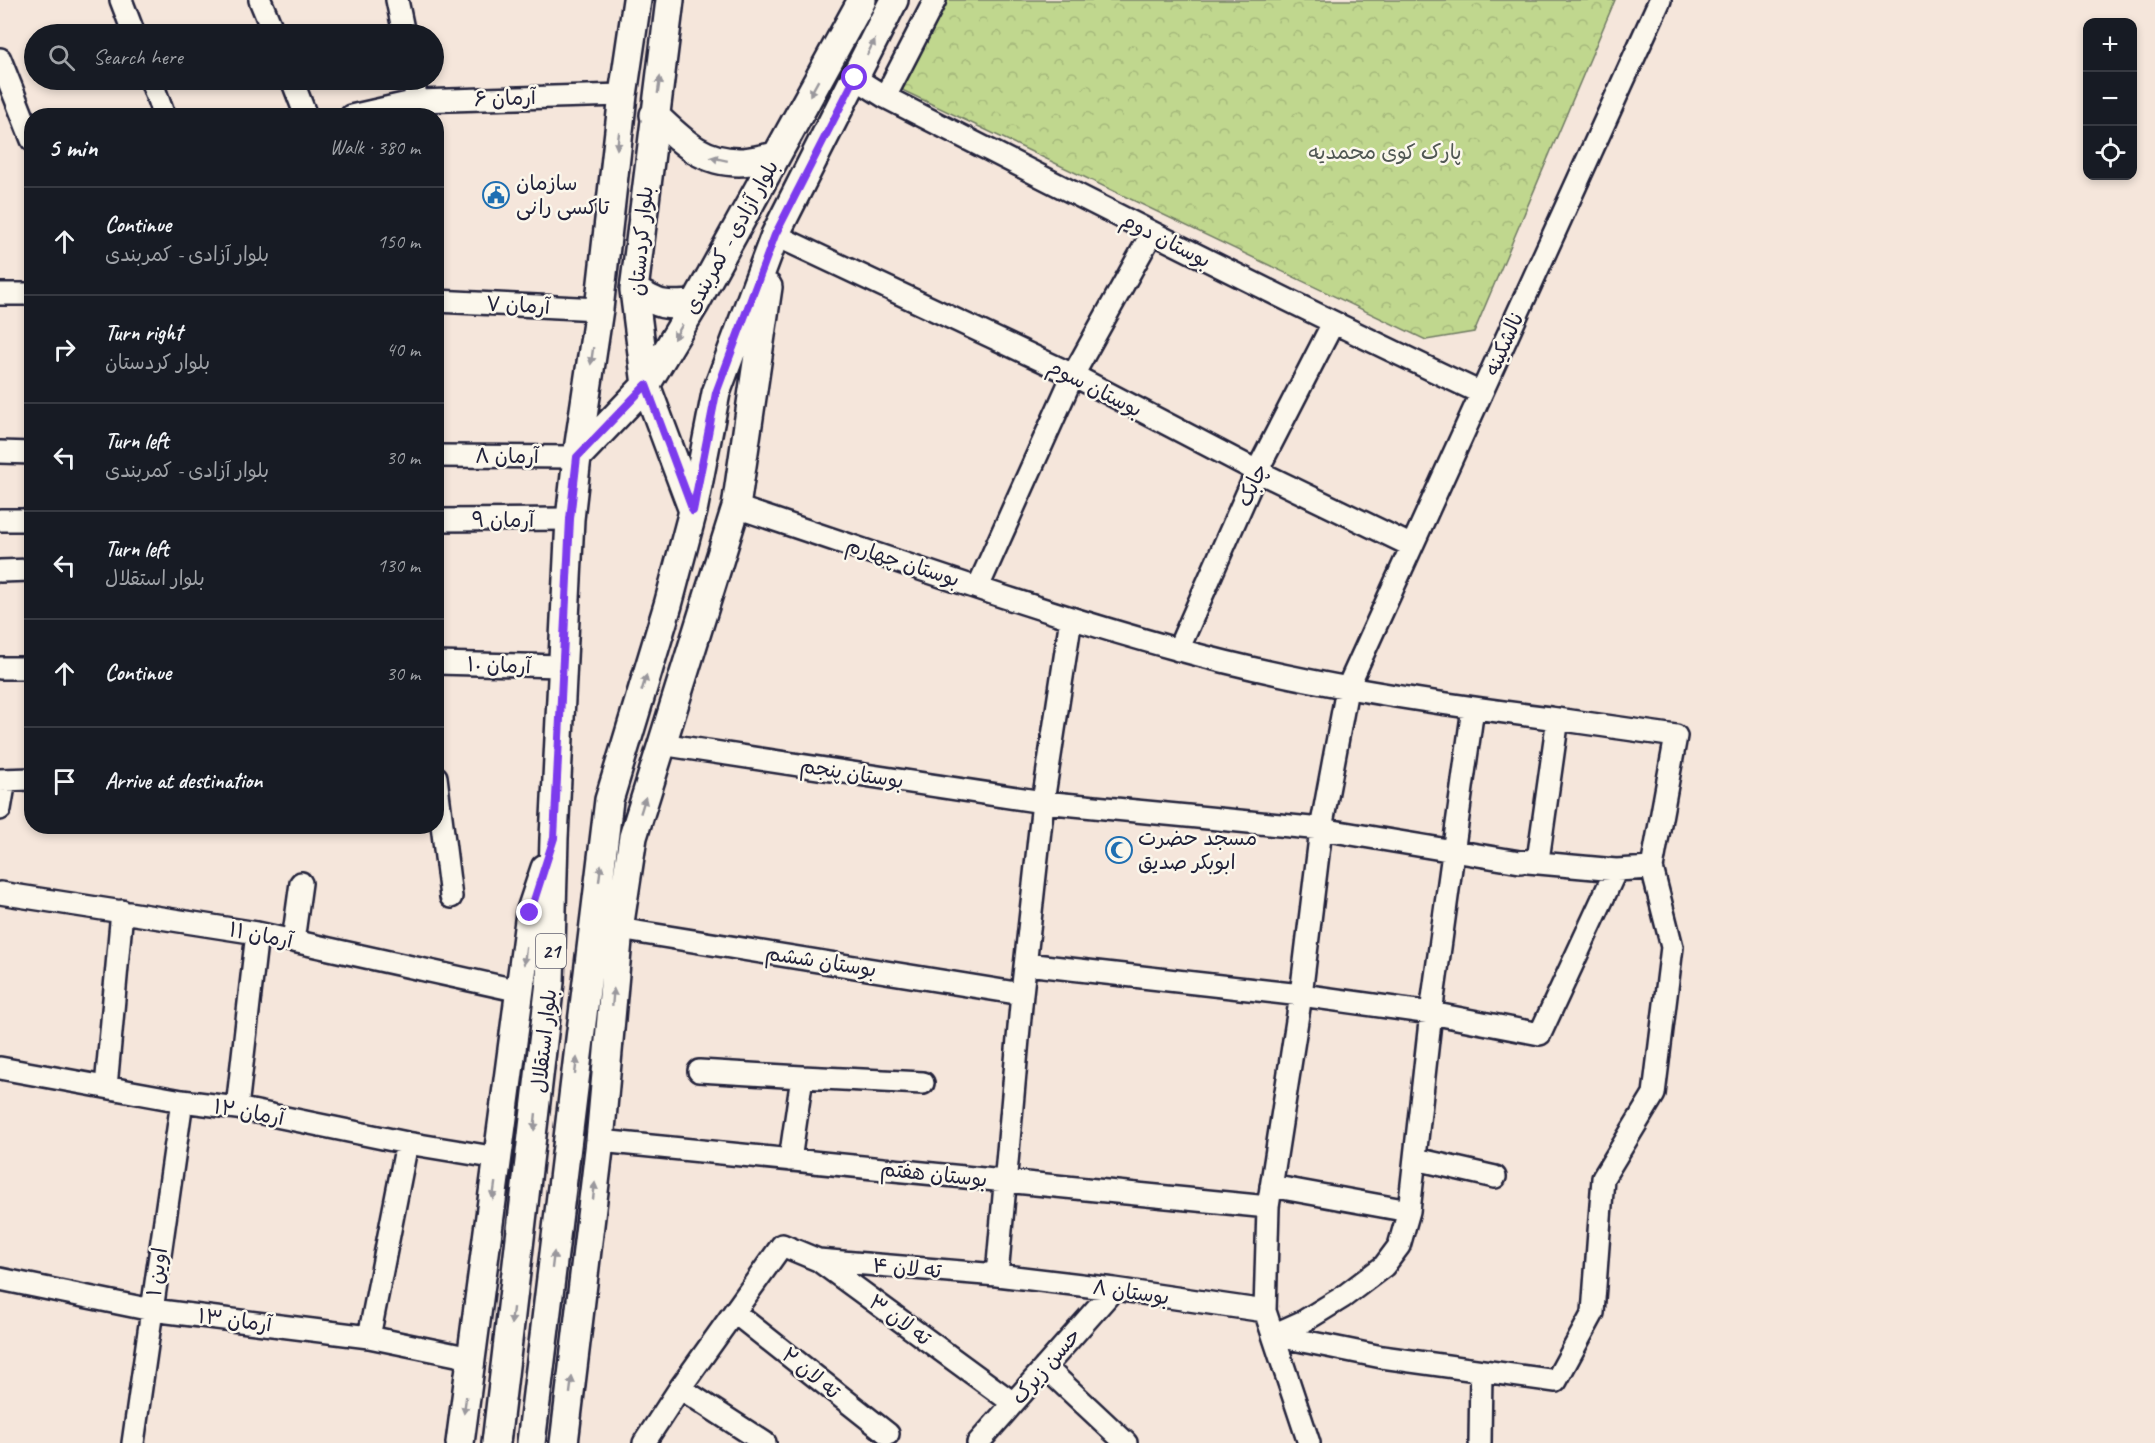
<!DOCTYPE html>
<html lang="en">
<head>
<meta charset="utf-8">
<style>
	:root { --surface:#171b24; --page:#20242c; --text:#f1f3f6; --muted:#9ea1a6; --line:#363941 }
	body { margin:0; font-family:Caveat,"Playpen Sans Arabic",sans-serif; background:var(--page); color:var(--text) }
	.controls { position:absolute; right:18px; top:18px; display:grid; overflow:hidden; border-radius:12px; box-shadow:0 3px 9px #0003 }
	.controls button { width:54px; height:54px; display:grid; place-items:center; padding:0; border:0; border-bottom:2px solid var(--line); background:var(--surface); color:var(--text); font:30px sans-serif }
	.stop { position:absolute; width:18px; height:18px; margin:-14px; border:4px solid #7c3aed; border-radius:50%; background:#fff }
	.stop.end { background:#7c3aed; border-color:#fff; box-shadow:0 2px 6px #0008 }
	.list { margin:0; padding:0; list-style:none }
	h2 { display:flex; justify-content:space-between; align-items:center; height:78px; margin:0; padding:0 24px; font-size:26px }
	h2 small { font-size:20px; font-weight:400; color:var(--muted) }
	.list li { display:grid; grid-template-columns:39px 1fr auto; gap:18px; align-items:center; box-sizing:border-box; height:108px; padding:0 24px; border-top:2px solid var(--line) }
	.list b { display:block; font-size:22px; white-space:nowrap }
	.list p { margin:0; font-size:20px; white-space:nowrap; color:var(--muted) }
	.list em { font-size:20px; font-style:normal; color:var(--muted) }
	.icon { flex:none; width:33px; height:33px; fill:none; stroke:currentColor; stroke-width:2; stroke-linecap:round; stroke-linejoin:round }
	.map { position:relative; flex:none; width:2155px; height:1443px; overflow:hidden }
	.search { position:absolute; background:var(--surface); box-shadow:0 3px 9px #0003; left:24px; top:24px; width:420px; height:66px; display:flex; align-items:center; gap:15px; box-sizing:border-box; padding:0 21px; border-radius:33px; color:var(--muted); font-size:22px }
	.panel { position:absolute; background:var(--surface); box-shadow:0 3px 9px #0003; left:24px; top:108px; width:420px; height:726px; border-radius:24px }
	.map>svg:first-child { display:block }
	.forest { fill:url(#forest-crowns); stroke:#717c64; stroke-width:1.5 }
	.lines { fill:none; stroke-linecap:round; stroke-linejoin:round }
	.minor-casing { stroke:#22223b; stroke-width:26 }
	.major-casing { stroke:#22223b; stroke-width:32 }
	.minor { stroke:#fbf7ec; stroke-width:21 }
	.major { stroke:#fbf7ec; stroke-width:27 }
	.oneway { fill:#99979c }
	.route { stroke:#7c3aed; stroke-width:8 }
	.labels { text-anchor:middle; dominant-baseline:central; stroke-width:5; stroke-linejoin:round; paint-order:stroke }
	.shield { fill:#fbf7ec; stroke:#636270; stroke-width:1.5 }
	.shield-label { font-size:20px; font-weight:bold; fill:#22223b }
	.street-label { font-size:21px; fill:#22223b; stroke:#fbf7ec }
	.park-label { font-size:21px; fill:#515854; stroke:#fbf7ec }
	.poi-label { font-size:21px; fill:#22223b; stroke:#fbf7ec; text-anchor:start }
</style>
</head>
<body>
<div class="map">
<svg width="2155" height="1443" viewBox="0 0 2155 1443">
	<defs>
		<pattern id="forest-crowns" width="20" height="18" patternUnits="userSpaceOnUse" patternTransform="scale(1.5)"><rect width="20" height="18" fill="#c0d78e"/><path d="M2 6a3 3 0 1 1 6 0M12 15a3 3 0 1 1 6 0" fill="none" stroke="#a5b87b"/></pattern>
	</defs>
	<rect width="100%" height="100%" fill="#f5e6db"/>
	<filter id="ink" filterUnits="userSpaceOnUse"><feTurbulence type="fractalNoise" baseFrequency=".0167" numOctaves="2"/><feDisplacementMap in="SourceGraphic" scale="12" xChannelSelector="R" yChannelSelector="G"/><feConvolveMatrix kernelMatrix="1 2 1 2 8 2 1 2 1" color-interpolation-filters="sRGB"/></filter>
	<g filter="url(#ink)">
		<path class="forest" d="M948 0H1615L1474 332 1426 340 902 90Z"/>
		<g class="lines">
			<defs>
				<path id="minor" d="M121 0 134 34
					M260 0 274 34
					M397 0 404 34
					M0 59 32 140
					M855 78 885 97C1083 198 1281 299 1481 393
					M151 80 164 116
					M292 80 306 116
					M413 80 417 101 416 115
					M885 97 935 0
					M351 116 417 101 623 95
					M775 235 1073 375 1257 471 1412 546
					M0 294H32
					M436 301 599 309
					M0 452 32 453
					M436 456 577 457
					M0 520H32
					M436 520 570 519
					M0 571 32 570
					M978 587 1073 375 1152 233
					M1178 650 1257 471 1333 323
					M436 663 562 666
					M0 668H32
					M1550 718 1676 736 1652 868 1616 870
					M661 744 1043 802 1321 829 1520 862 1533 860 1539 853 1557 725 1550 718C1424 702 1298 683 1176 649 1027 608 882 555 736 507
					M436 777 451 897
					M0 780 32 779
					M0 809 5 780
					M0 893 257 933 520 991
					M619 929 1022 994
					M293 941 301 883
					M1026 964 1301 995 1431 1013 1540 1034 1616 870 1528 862
					M0 1068 182 1101 237 1108 407 1143 498 1158
					M699 1071 802 1077 790 1160
					M802 1077 923 1083
					M106 1087 122 911
					M237 1108 257 933
					M600 1141 1268 1207
					M1416 1159 1495 1177
					M1271 1186 1409 1211
					M818 1260 997 1275 1114 1289 1265 1311
					M997 1275 1022 994 1043 802 1071 618
					M0 1279 152 1310 369 1337 471 1358
					M734 1312 888 1434
					M1273 1335 1382 1357 1556 1381 1593 1313 1603 1178 1654 1094 1672 947 1652 868
					M1273 1335 1304 1321 1343 1297 1384 1266 1399 1246 1409 1211 1431 1013 1473 708
					M369 1337 407 1143
					M1045 1367 1126 1443
					M680 1388 765 1443
					M133 1443 182 1101
					M644 1443 680 1388 782 1245 818 1260 1013 1403
					M978 1443 1114 1289
					M1309 1443 1265 1311 1268 1207 1301 995 1321 829 1347 689 1660 0
					M1480 1443 1481 1371"/>
				<path id="major" d="M670 0 634 290 646 385 693 511
					M654 115C681 140 700 162 739 162 751 162 764 158 776 156
					M634 290C661 306 663 306 695 304
					M577 457 646 385 695 304 862 0
					M460 1443 530 913 545 868
					M496 1443 550 982 554 838 570 519 577 457 599 309 623 95 637 0
					M531 1443 609 800 668 605 693 511 716 393 775 235 894 0
					M564 1443 600 1141 619 929 633 837 736 507 768 287"/>
			</defs>
			<use href="#minor" class="minor-casing"/>
			<use href="#major" class="major-casing"/>
			<use href="#minor" class="minor"/>
			<use href="#major" class="major"/>
		</g>
		<defs><path id="oneway-solid" d="M-6-.8H1V-3.2L6.5 0L1 3.2V.8H-6Z" transform="scale(1.5)"/></defs>
		<g class="oneway">
			<use href="#oneway-solid" transform="translate(871 47) rotate(-64)"/>
			<use href="#oneway-solid" transform="translate(659 85) rotate(-82)"/>
			<use href="#oneway-solid" transform="translate(814 88) rotate(119)"/>
			<use href="#oneway-solid" transform="translate(618 141) rotate(97)"/>
			<use href="#oneway-solid" transform="translate(719 159) rotate(-168)"/>
			<use href="#oneway-solid" transform="translate(678 332) rotate(121)"/>
			<use href="#oneway-solid" transform="translate(592 356) rotate(98)"/>
			<use href="#oneway-solid" transform="translate(644 683) rotate(-73)"/>
			<use href="#oneway-solid" transform="translate(643 805) rotate(-73)"/>
			<use href="#oneway-solid" transform="translate(600 873) rotate(-83)"/>
			<use href="#oneway-solid" transform="translate(525 956) rotate(97)"/>
			<use href="#oneway-solid" transform="translate(613 997) rotate(-85)"/>
			<use href="#oneway-solid" transform="translate(576 1066) rotate(-83)"/>
			<use href="#oneway-solid" transform="translate(535 1122) rotate(96)"/>
			<use href="#oneway-solid" transform="translate(494 1191) rotate(98)"/>
			<use href="#oneway-solid" transform="translate(594 1191) rotate(-83)"/>
			<use href="#oneway-solid" transform="translate(553 1260) rotate(-83)"/>
			<use href="#oneway-solid" transform="translate(512 1316) rotate(97)"/>
			<use href="#oneway-solid" transform="translate(571 1385) rotate(-83)"/>
			<use href="#oneway-solid" transform="translate(465 1405) rotate(98)"/>
		</g>
	</g>
	<g class="lines" filter="url(#ink)">
		<path class="route" d="M530 913 554 838 570 519 577 457 646 385 693 511 716 393 775 235 855 78"/>
	</g>
	<defs>
		<symbol id="civic-ring" viewBox="-11 -11 22 22"><circle r="9.5" fill="#fbf7ec" stroke="#1f6fb2" stroke-width="1.5"/><path d="M-.6-6.5H3V-4.5H.6V-3L4-1V1h2V6H-6V1h2V-1L-.6-3ZM-1.2 2.5V6h2.4V2.5Z" fill="#1f6fb2"/></symbol>
		<symbol id="mosque-ring" viewBox="-11 -11 22 22"><circle r="9.5" fill="#fbf7ec" stroke="#1f6fb2" stroke-width="1.5"/><path d="M3.5-4.9A6 6 0 1 0 3.5 4.9A5 5 0 1 1 3.5-4.9Z" fill="#1f6fb2"/></symbol>
	</defs>
	<g fill-rule="evenodd">
		<use href="#civic-ring" x="481" y="180" width="30" height="30"/>
		<use href="#mosque-ring" x="1104" y="835" width="30" height="30"/>
	</g>
	<g class="labels">
		<rect class="shield" x="536" y="934" width="30" height="34" rx="4.5"/>
		<g class="shield-label">
			<text x="551" y="951">21</text>
		</g>
		<g class="street-label">
			<text transform="translate(505 98) rotate(-2)">آرمان ۶</text>
			<text transform="translate(731 237) rotate(-61)">بلوار آزادی - کمربندی</text>
			<text transform="translate(1166 240) rotate(27)">بوستان دوم</text>
			<text transform="translate(641 241) rotate(-85)">بلوار کردستان</text>
			<text transform="translate(518 305) rotate(3)">آرمان ۷</text>
			<text transform="translate(1504 344) rotate(-66)">نالشکینه</text>
			<text transform="translate(1095 388) rotate(27)">بوستان سوم</text>
			<text x="507" y="456">آرمان ۸</text>
			<text transform="translate(1252 485) rotate(-65)">چابک</text>
			<text x="503" y="520">آرمان ۹</text>
			<text transform="translate(903 562) rotate(18)">بوستان چهارم</text>
			<text transform="translate(499 665) rotate(2)">آرمان ۱۰</text>
			<text transform="translate(852 773) rotate(9)">بوستان پنجم</text>
			<text transform="translate(261 935) rotate(11)">آرمان ۱۱</text>
			<text transform="translate(821 961) rotate(9)">بوستان ششم</text>
			<text transform="translate(544 1041) rotate(-84)">بلوار استقلال</text>
			<text transform="translate(249 1112) rotate(10)">آرمان ۱۲</text>
			<text transform="translate(934 1174) rotate(6)">بوستان هفتم</text>
			<text transform="translate(907 1268) rotate(5)">ته لان ۴</text>
			<text transform="translate(157 1272) rotate(-82)">اوین ۱</text>
			<text transform="translate(1131 1292) rotate(8)">بوستان ۸</text>
			<text transform="translate(235 1320) rotate(7)">آرمان ۱۳</text>
			<text transform="translate(900 1320) rotate(36)">ته لان ۳</text>
			<text transform="translate(1046 1366) rotate(-49)">حسن زیرک</text>
			<text transform="translate(811 1373) rotate(39)">ته لان ۲</text>
		</g>
		<g class="park-label">
			<text x="1385" y="152">پارک کوی محمدیه</text>
		</g>
		<g class="poi-label">
			<text x="516" y="183">سازمان<tspan x="516" dy="24">تاکسی رانی</tspan></text>
			<text x="1138" y="838">مسجد حضرت<tspan x="1138" dy="24">ابوبکر صدیق</tspan></text>
		</g>
	</g>
</svg>
<div class="controls">
<button>+</button>
<button>−</button>
<button><svg class="icon" aria-label="locate" viewBox="0 0 24 24"><circle cx="12" cy="12" r="6"/><path d="M12 2v4M12 18v4M2 12h4M18 12h4"/></svg></button>
</div>
<div class="stop" style="left:855px;top:78px"></div>
<div class="stop end" style="left:530px;top:913px"></div>
<div class="search"><svg class="icon" aria-label="search" viewBox="0 0 24 24"><circle cx="10" cy="10" r="6"/><path d="M15 15l6 6"/></svg>Search here</div>
<section class="panel">
<h2>5 min<small>Walk · 380 m</small></h2>
<ul class="list">
<li><svg class="icon" aria-label="ahead" viewBox="0 0 24 24"><path d="M12 20V5M6 11l6-6 6 6"/></svg><div><b>Continue</b><p>بلوار آزادی - کمربندی</p></div><em>150 m</em></li>
<li><svg class="icon" aria-label="right" viewBox="0 0 24 24"><path d="M7 20v-9h11M14 6l5 5-5 5"/></svg><div><b>Turn right</b><p>بلوار کردستان</p></div><em>40 m</em></li>
<li><svg class="icon" aria-label="left" viewBox="0 0 24 24"><path d="M17 20v-9H6M10 6l-5 5 5 5"/></svg><div><b>Turn left</b><p>بلوار آزادی - کمربندی</p></div><em>30 m</em></li>
<li><svg class="icon" aria-label="left" viewBox="0 0 24 24"><path d="M17 20v-9H6M10 6l-5 5 5 5"/></svg><div><b>Turn left</b><p>بلوار استقلال</p></div><em>130 m</em></li>
<li><svg class="icon" aria-label="ahead" viewBox="0 0 24 24"><path d="M12 20V5M6 11l6-6 6 6"/></svg><div><b>Continue</b></div><em>30 m</em></li>
<li><svg class="icon" aria-label="arrive" viewBox="0 0 24 24"><path d="M6 21V4h12l-3 4 3 4H6"/></svg><div><b>Arrive at destination</b></div></li>
</ul>
</section>
</div>
</body>
</html>
